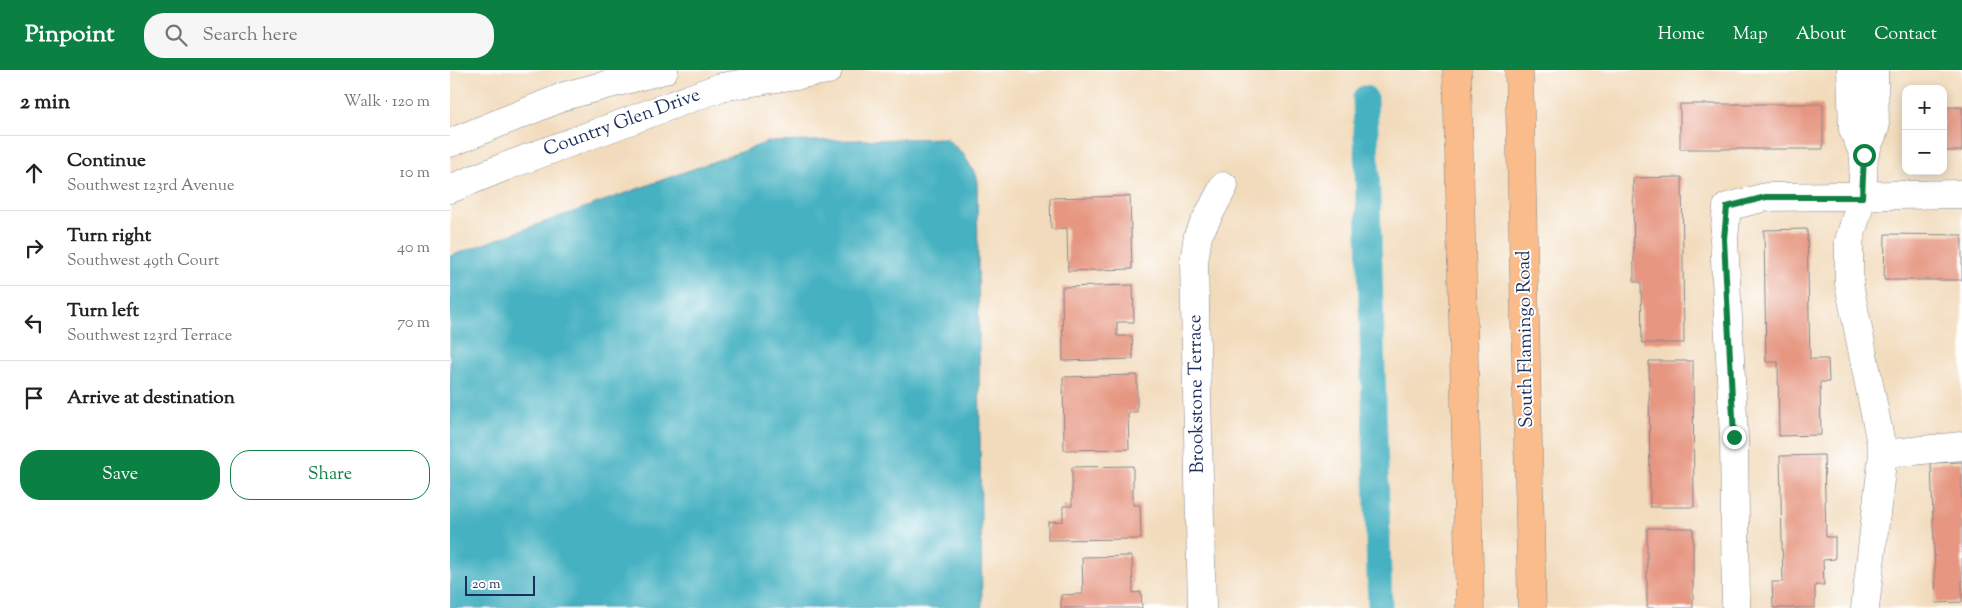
<!DOCTYPE html>
<html lang="en">
<head>
<meta charset="utf-8">
<style>
	:root { --surface:#fff; --page:#f6f6f6; --text:#222; --muted:#767676; --line:#e0e0e0; --accent:#0b8043 }
	body { margin:0; font-family:"Sorts Mill Goudy",serif; background:var(--page); color:var(--text) }
	.controls { position:absolute; right:15px; top:15px; display:grid; overflow:hidden; border-radius:10px; box-shadow:0 2px 12px #0003 }
	.controls button { width:45px; height:45px; display:grid; place-items:center; padding:0; border:0; border-bottom:1px solid var(--line); background:var(--surface); color:var(--text); font:25px sans-serif }
	.scale { position:absolute; left:15px; bottom:12px; width:70px; box-sizing:border-box; padding-left:5px; border:2px solid #1b2f5e; border-top:0; font-size:14px; line-height:18px; white-space:nowrap; color:#1b2f5e; -webkit-text-stroke:4px #fff; paint-order:stroke }
	.stop { position:absolute; width:15px; height:15px; margin:-11px; border:4px solid #0b8043; border-radius:50%; background:#fff }
	.stop.end { background:#0b8043; border-color:#fff; box-shadow:0 1px 5px #0008 }
	.list { margin:0; padding:0; list-style:none }
	h2 { display:flex; justify-content:space-between; align-items:center; height:65px; margin:0; padding:0 20px; font-size:21px }
	h2 small { font-size:16px; font-weight:400; color:var(--muted) }
	.list li { display:grid; grid-template-columns:32px 1fr auto; gap:15px; align-items:center; box-sizing:border-box; height:75px; padding:0 20px; border-top:1px solid var(--line) }
	.list b { display:block; font-size:19px; white-space:nowrap }
	.list p { margin:0; font-size:16px; white-space:nowrap; color:var(--muted) }
	.list em { font-size:16px; font-style:normal; color:var(--muted) }
	.actions { display:flex; gap:10px; padding:15px 20px }
	.actions a { flex:1; padding:11px 0; border:1px solid var(--accent); border-radius:20px; text-align:center; font-size:18px; color:var(--accent) }
	.actions .main { background:var(--accent); color:#fff }
	.icon { flex:none; width:28px; height:28px; fill:none; stroke:currentColor; stroke-width:2; stroke-linecap:round; stroke-linejoin:round }
	.map { position:relative; flex:none; width:1512px; height:538px; overflow:hidden }
	header { display:flex; align-items:center; gap:30px; box-sizing:border-box; height:70px; padding:0 25px; background:var(--accent); color:#fff }
	header strong { font-size:24px }
	nav { display:flex; gap:28px; margin-inline-start:auto; font-size:18px }
	.search { width:350px; height:45px; background:var(--page); display:flex; align-items:center; gap:12px; box-sizing:border-box; padding:0 18px; border-radius:20px; color:var(--muted); font-size:19px }
	main { display:flex }
	aside { flex:1; background:var(--surface) }
	.map>svg:first-child { display:block }
	.water { fill:#44b1c1; stroke:#307090 }
	.lines { fill:none; stroke-linecap:round; stroke-linejoin:round }
	.canal { stroke:#44b1c1; stroke-width:25 }
	.building { fill:#e69681 }
	.minor-casing { stroke:#86858d; stroke-width:29 }
	.highway-casing { stroke:#86858d; stroke-width:29 }
	.minor { stroke:#fff; stroke-width:28 }
	.highway { stroke:#f9bc8a; stroke-width:28 }
	.route { stroke:#0b8043; stroke-width:6 }
	.labels { text-anchor:middle; dominant-baseline:central; stroke-width:4; stroke-linejoin:round; paint-order:stroke }
	.street-label { font-size:19px; fill:#1b2f5e; stroke:#fff }
</style>
</head>
<body>
<header>
<strong>Pinpoint</strong>
<div class="search"><svg class="icon" aria-label="search" viewBox="0 0 24 24"><circle cx="10" cy="10" r="6"/><path d="M15 15l6 6"/></svg>Search here</div>
<nav><a>Home</a><a>Map</a><a>About</a><a>Contact</a></nav>
</header>
<main>
<aside>
<h2>2 min<small>Walk · 120 m</small></h2>
<ul class="list">
<li><svg class="icon" aria-label="ahead" viewBox="0 0 24 24"><path d="M12 20V5M6 11l6-6 6 6"/></svg><div><b>Continue</b><p>Southwest 123rd Avenue</p></div><em>10 m</em></li>
<li><svg class="icon" aria-label="right" viewBox="0 0 24 24"><path d="M7 20v-9h11M14 6l5 5-5 5"/></svg><div><b>Turn right</b><p>Southwest 49th Court</p></div><em>40 m</em></li>
<li><svg class="icon" aria-label="left" viewBox="0 0 24 24"><path d="M17 20v-9H6M10 6l-5 5 5 5"/></svg><div><b>Turn left</b><p>Southwest 123rd Terrace</p></div><em>70 m</em></li>
<li><svg class="icon" aria-label="arrive" viewBox="0 0 24 24"><path d="M6 21V4h12l-3 4 3 4H6"/></svg><div><b>Arrive at destination</b></div></li>
</ul>
<div class="actions"><a class="main">Save</a><a>Share</a></div>
</aside>
<div class="map">
<svg width="1512" height="538" viewBox="0 0 1512 538">
	<rect width="100%" height="100%" fill="#fff"/>
	<filter id="ink" filterUnits="userSpaceOnUse"><feTurbulence type="fractalNoise" baseFrequency=".02" numOctaves="2"/><feDisplacementMap in="SourceGraphic" scale="10" xChannelSelector="R" yChannelSelector="G"/><feConvolveMatrix kernelMatrix="1 2 1 2 8 2 1 2 1" color-interpolation-filters="sRGB"/></filter>
	<filter id="wash" filterUnits="userSpaceOnUse"><feTurbulence type="fractalNoise" baseFrequency=".0096" numOctaves="4" result="noise"/><feDisplacementMap in="SourceGraphic" scale="20" xChannelSelector="R" yChannelSelector="G"/><feGaussianBlur stdDeviation="1.12" result="paint"/><feColorMatrix in="noise" values="0 0 0 0 0 0 0 0 0 0 0 0 0 0 0 0 0 1.4 0 .05"/><feComposite in="paint" operator="in"/></filter>
	<g filter="url(#wash)">
		<rect width="100%" height="100%" fill="#f2dbbc"/>
		<path class="water" d="M496 68 514 85 527 107 532 538H0V186L318 72Z"/>
		<g class="lines">
			<path class="canal" d="M915 28 930 538"/>
		</g>
		<g id="blocks">
			<path class="building" d="M1230 34H1373V79H1230Z
				M1493 37H1512V81H1493Z
				M1232 107 1234 273H1192L1191 212H1184L1183 108Z
				M680 126 682 199 618 201 617 158 601 159 600 128Z
				M1357 159 1360 289H1378L1379 312H1370L1371 365 1329 366 1328 292H1316L1314 160Z
				M1435 164 1512 165V210H1434Z
				M683 215 684 252H667V266H682L683 289 613 291 612 217Z
				M1199 291H1243L1244 437H1200Z
				M687 305V342H678L679 379 614 380 613 307Z
				M1374 385 1376 467H1385V489L1373 490 1374 515H1365V538H1323L1322 512H1333L1330 386Z
				M1512 392V532L1486 533 1481 393Z
				M683 396V435H690L691 469 598 470V452L613 451V436H622V397Z
				M1197 458H1243V538H1197Z
				M682 486 683 523 691 522 692 538H611V525L633 524 632 487Z"/>
		</g>
	</g>
	<g filter="url(#ink)">
		<use href="#blocks" fill-opacity="0" stroke="#86858d" stroke-width="1"/>
		<g class="lines">
			<defs>
				<path id="minor" d="M1401 0 1403 59 1414 85
					M0 73 118 25 214 0
					M0 119 54 97 271 17 378 0
					M1433 384 1512 376
					M752 538 744 192 748 165 774 116
					M1286 538 1284 367 1274 169 1277 137 1316 127 1512 124
					M1415 538 1433 384 1399 214V171L1412 127 1414 85 1425 58 1424 0"/>
				<path id="highway" d="M1007 0 1020 538
					M1069 0 1082 538"/>
			</defs>
			<use href="#minor" class="minor-casing"/>
			<use href="#highway" class="highway-casing"/>
			<use href="#minor" class="minor"/>
			<use href="#highway" class="highway"/>
		</g>
	</g>
	<g class="lines" filter="url(#ink)">
		<path class="route" d="M1284 367 1274 169 1277 137 1316 127H1412L1414 85"/>
	</g>
	<g class="labels">
		<g class="street-label">
			<text transform="translate(172 53) rotate(-20)">Country Glen Drive</text>
			<text transform="translate(1076 269) rotate(-91)">South Flamingo Road</text>
			<text transform="translate(747 324) rotate(-91)">Brookstone Terrace</text>
		</g>
	</g>
</svg>
<div class="controls">
<button>+</button>
<button>−</button>
</div>
<div class="scale">20 m</div>
<div class="stop" style="left:1414px;top:85px"></div>
<div class="stop end" style="left:1284px;top:367px"></div>
</div>
</main>
</body>
</html>
